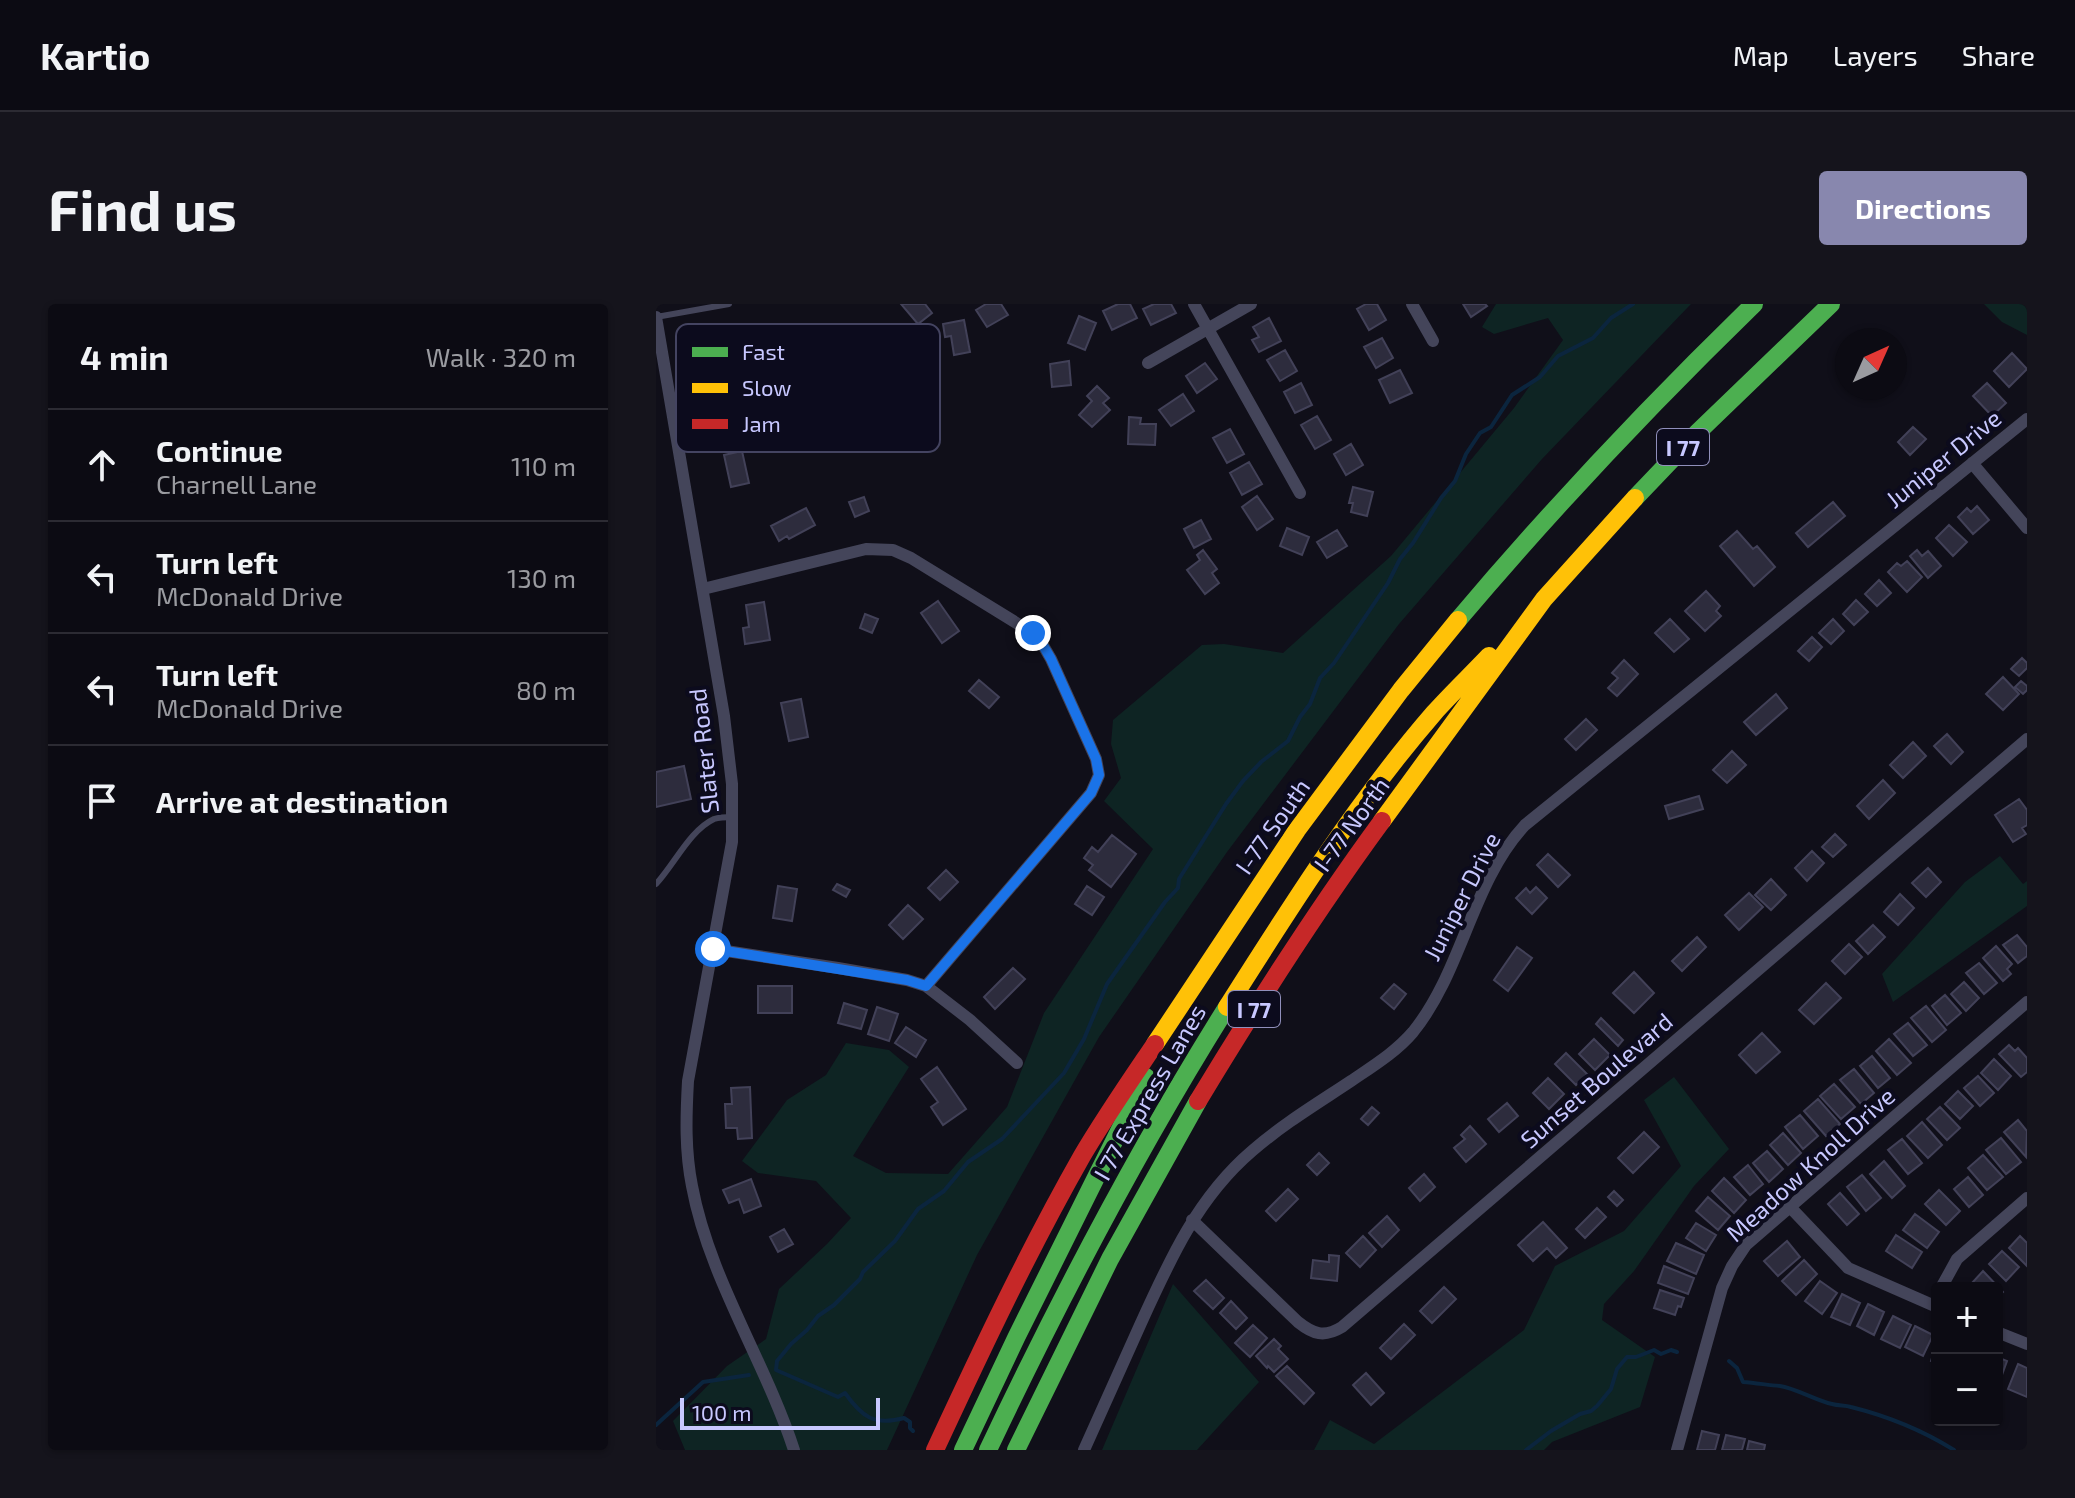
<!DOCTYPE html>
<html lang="en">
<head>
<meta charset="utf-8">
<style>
	:root { --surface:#0c0b13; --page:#15141c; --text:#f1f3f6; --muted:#9a9ba0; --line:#2c2b33; --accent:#8887ae }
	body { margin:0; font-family:"Exo 2",sans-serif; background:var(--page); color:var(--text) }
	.controls { position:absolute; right:24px; bottom:24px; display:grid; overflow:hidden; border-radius:8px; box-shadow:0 2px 6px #0004 }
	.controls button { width:72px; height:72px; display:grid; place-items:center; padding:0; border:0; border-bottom:2px solid var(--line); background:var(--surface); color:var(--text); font:40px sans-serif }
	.compass { position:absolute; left:1179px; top:24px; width:72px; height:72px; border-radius:50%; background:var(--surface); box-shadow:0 2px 6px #0004; rotate:45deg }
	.scale { position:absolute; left:24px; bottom:20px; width:200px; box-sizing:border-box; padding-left:8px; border:4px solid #c8c8ff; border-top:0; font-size:22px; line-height:28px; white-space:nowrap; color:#c8c8ff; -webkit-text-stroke:6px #0c0b1d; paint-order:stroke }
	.stop { position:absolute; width:24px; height:24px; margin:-18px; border:6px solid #1a73e8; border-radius:50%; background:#fff }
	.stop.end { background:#1a73e8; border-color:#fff; box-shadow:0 2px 8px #0008 }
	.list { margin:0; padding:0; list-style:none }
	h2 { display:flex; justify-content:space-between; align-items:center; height:104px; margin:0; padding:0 32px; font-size:34px }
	h2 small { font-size:26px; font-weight:400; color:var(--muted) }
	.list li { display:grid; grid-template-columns:52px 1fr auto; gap:24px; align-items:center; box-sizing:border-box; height:112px; padding:0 32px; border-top:2px solid var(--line) }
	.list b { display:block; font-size:30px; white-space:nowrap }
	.list p { margin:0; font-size:26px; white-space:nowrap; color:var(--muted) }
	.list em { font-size:26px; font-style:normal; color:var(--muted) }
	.icon { flex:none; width:44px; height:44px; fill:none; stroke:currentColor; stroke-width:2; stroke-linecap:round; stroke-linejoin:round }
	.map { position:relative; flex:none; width:1371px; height:1146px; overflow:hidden; border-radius:8px }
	header { display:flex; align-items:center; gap:48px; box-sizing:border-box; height:112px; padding:0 40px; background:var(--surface); border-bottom:2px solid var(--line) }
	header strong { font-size:38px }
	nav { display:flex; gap:44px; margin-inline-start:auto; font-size:28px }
	.intro { display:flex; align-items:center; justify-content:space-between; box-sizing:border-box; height:192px; padding:0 48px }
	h1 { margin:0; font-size:56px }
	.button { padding:20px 36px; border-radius:8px; background:var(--accent); color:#fff; font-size:28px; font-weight:700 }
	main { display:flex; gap:48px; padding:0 48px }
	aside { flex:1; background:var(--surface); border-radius:8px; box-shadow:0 2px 6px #0004 }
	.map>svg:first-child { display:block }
	.green { fill:#0e2423 }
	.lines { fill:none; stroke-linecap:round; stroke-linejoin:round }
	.stream { stroke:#0b253e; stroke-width:4 }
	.building { fill:#2d2c3d; stroke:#424158; stroke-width:2 }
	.lane { stroke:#44455a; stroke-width:6 }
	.street { stroke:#44455a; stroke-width:12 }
	.fast { stroke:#4caf50; stroke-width:18 }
	.slow { stroke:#ffc107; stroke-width:18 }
	.jam { stroke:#c62828; stroke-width:18 }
	.route { stroke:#1a73e8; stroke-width:10 }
	.labels { text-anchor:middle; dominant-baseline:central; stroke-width:8; stroke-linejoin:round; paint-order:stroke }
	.shield { fill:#0c0b1d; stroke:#908fbb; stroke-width:2 }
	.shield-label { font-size:22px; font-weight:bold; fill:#c8c8ff }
	.street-label { font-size:24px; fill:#c8c8ff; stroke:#0c0b1d }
	.key { fill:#0c0b1d; stroke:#444461; stroke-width:2 }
	.key-label { font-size:22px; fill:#c8c8ff }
</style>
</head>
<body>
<header>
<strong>Kartio</strong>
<nav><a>Map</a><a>Layers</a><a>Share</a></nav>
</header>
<div class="intro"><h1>Find us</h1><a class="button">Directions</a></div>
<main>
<aside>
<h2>4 min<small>Walk · 320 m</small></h2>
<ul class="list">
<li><svg class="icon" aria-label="ahead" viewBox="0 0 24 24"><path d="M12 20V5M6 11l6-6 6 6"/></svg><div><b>Continue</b><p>Charnell Lane</p></div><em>110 m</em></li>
<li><svg class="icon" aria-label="left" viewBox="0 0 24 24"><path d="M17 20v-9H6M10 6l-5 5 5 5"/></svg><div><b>Turn left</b><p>McDonald Drive</p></div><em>130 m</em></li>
<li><svg class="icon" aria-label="left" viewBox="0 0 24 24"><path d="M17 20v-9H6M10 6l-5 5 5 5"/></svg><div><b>Turn left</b><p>McDonald Drive</p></div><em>80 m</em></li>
<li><svg class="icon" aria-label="arrive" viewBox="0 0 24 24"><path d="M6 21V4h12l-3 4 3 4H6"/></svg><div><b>Arrive at destination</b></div></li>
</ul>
</aside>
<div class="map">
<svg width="1371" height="1146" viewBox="0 0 1371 1146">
	<rect width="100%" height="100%" fill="#100f19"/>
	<path class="green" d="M840 0H1035L886 155 743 320 571 548 443 733 321 951 231 1146H29L17 1117 71 1062 110 1035 123 985 171 940 195 914 160 877 102 869 86 857 131 796 170 771 190 739 233 746 253 763 197 852 230 869 292 870 351 803 388 709 497 545 448 497 465 474 455 440 457 416 546 341 568 340 627 349 735 252 858 104 907 36 892 14 838 30 826 23Z
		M1328 0H1371V31L1346 18Z
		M1344 552 1367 580 1371 577V602L1237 698 1226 670 1309 578Z
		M1018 773 1073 845 1038 882 978 967 948 1000 946 1016 999 1053 984 1103 896 1138 888 1146H658L674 1116 718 1140 868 1026 899 962 968 927 1025 862 988 796Z
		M517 980 603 1078 541 1146H446Z"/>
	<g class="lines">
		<path class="stream" d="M1073 1057 1081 1064 1087 1078C1100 1079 1112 1081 1124 1082 1139 1084 1161 1097 1176 1100 1183 1102 1189 1101 1195 1103 1231 1112 1266 1126 1298 1146
			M0 1121 47 1078 93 1071
			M257 1127 254 1124V1118L248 1114C218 1122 206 1113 189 1089L182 1093 120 1066 121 1057 135 1040 151 1026 162 1012 178 1001 204 975 207 968 239 937 262 905 288 887 312 858 346 835 408 769 428 735 451 680 509 598 522 584 523 575 570 500 587 477 605 458 632 437 644 413 654 400 664 374 678 359 732 279 744 255 757 239 785 194 799 177 810 150 824 129 835 123 856 91 884 73 902 52 937 34 955 14 977 0
			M870 1146 895 1127 924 1110 935 1107 941 1102 955 1085 961 1065 971 1053H980L998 1046 1005 1050 1015 1046 1021 1048"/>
	</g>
	<path class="building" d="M245 0H269L276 9 262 20Z
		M330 0H345L352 11 331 23 320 6Z
		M462 0H474L481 14 456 26 447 7Z
		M498 0H515L520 9 495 21 487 5Z
		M710 0H721L730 16 713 26 701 5Z
		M807 0H829L831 2 815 13Z
		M423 12 440 19 429 46 412 39Z
		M613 14 625 37 603 48 596 36 603 33 597 23Z
		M308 16 314 48 298 51 295 32 289 33 287 20Z
		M726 34 737 54 720 64 708 43Z
		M629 46 641 67 624 77 611 56Z
		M1356 49 1371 65 1353 83 1338 67Z
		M413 57 415 81 396 83 394 60Z
		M549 59 561 75 541 89 530 72Z
		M744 66 756 89 734 99 723 76Z
		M645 79 656 101 639 109 628 88Z
		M1331 79 1350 99 1336 112 1317 92Z
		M441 82 453 94 447 99 454 106 436 123 423 111 436 97 431 92Z
		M527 90 538 107 515 122 503 106Z
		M661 112 675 136 659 145 645 121Z
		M473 113 485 114 484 120H500L499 141 472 140Z
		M1257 123 1270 135 1254 151 1242 138Z
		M574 125 588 150 571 159 557 134Z
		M695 140 707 161 690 171 678 150Z
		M86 147 93 179 75 183 68 151Z
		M593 158 606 180 586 191 574 169Z
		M697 183 717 188 711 212 695 208 697 199H693Z
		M601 192 617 215 601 226 586 203Z
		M208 193 213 207 199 213 193 198Z
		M1177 198 1189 212 1152 243 1140 229Z
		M1321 202 1333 216 1317 230 1302 213 1311 204 1315 208Z
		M150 204 159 221 133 235 131 232 123 237 115 222Z
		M545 216 555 235 538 244 528 225Z
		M1293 221 1311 238 1297 252 1280 234Z
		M631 224 653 233 646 251 624 242Z
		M681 226 691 242 671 254 661 238Z
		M1081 227 1097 245 1101 242 1119 263 1098 282 1064 242Z
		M547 246 561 265 556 269 563 279 549 290 531 266 544 256 541 251Z
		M1261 246 1266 252 1272 247 1285 262 1272 274 1254 252Z
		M1251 257 1266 273 1251 288 1232 268 1241 259 1245 262Z
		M1223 276 1235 289 1221 302 1209 290Z
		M1050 287 1064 302 1060 307 1065 312 1049 327 1029 307Z
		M1200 296 1212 308 1198 321 1187 310Z
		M282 297 303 327 286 339 265 309Z
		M108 298 114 336 89 340 87 324 93 323 90 301Z
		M209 310 222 315 216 329 204 324Z
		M1014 315 1033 335 1018 348 999 329Z
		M1177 315 1188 327 1175 340 1163 329Z
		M1156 333 1166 343 1153 357 1142 347Z
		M1366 354 1371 359V364L1363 372 1355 365Z
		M968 356 982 370 961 392 952 384 962 374 956 369Z
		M1347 373 1363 390 1347 406 1330 390Z
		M323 376 343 393 333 404 313 387Z
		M1365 377 1371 382V386L1367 390 1359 383Z
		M1120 390 1131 404 1100 431 1088 418Z
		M145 395 152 433 133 437 125 399Z
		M930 415 941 426 920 446 909 435Z
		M1291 430 1307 448 1295 460 1278 442Z
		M1257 438 1270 452 1247 474 1234 461Z
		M1076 447 1090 461 1071 479 1057 466Z
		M28 462 35 495 0 503V468Z
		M1227 476 1239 489 1213 515 1201 502Z
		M1043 492 1047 505 1013 515 1009 502Z
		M1363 495 1371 506V521L1366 524 1370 530 1357 538 1339 511Z
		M1179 530 1190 541 1177 553 1166 543Z
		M456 531 480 550 455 583 433 566 437 561 428 554 436 543 442 548Z
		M1156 547 1168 559 1151 577 1139 564Z
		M892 550 914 571 902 583 881 561Z
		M1272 564 1285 578 1270 593 1256 579Z
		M290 566 302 578 284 596 272 584Z
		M1115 575 1130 591 1115 606 1099 591Z
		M181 580 194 586 190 593 177 586Z
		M122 582 141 585 136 617 117 614Z
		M431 582 448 593 436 611 419 600Z
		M880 583 891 594 876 610 860 594 870 584 874 589Z
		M1093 589 1107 603 1083 626 1069 611Z
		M1244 590 1258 604 1242 621 1228 608Z
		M252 601 267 615 247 635 233 621Z
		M1217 621 1229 633 1212 650 1200 637Z
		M1361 631 1371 643V652L1362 659 1347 641Z
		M1041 633 1050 643 1026 667 1016 657Z
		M1193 640 1206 653 1189 670 1176 657Z
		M1340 642 1356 660 1351 665 1355 670 1347 677 1327 654Z
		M861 643 876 654 852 687 838 676Z
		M1323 659 1341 679 1328 690 1310 669Z
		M357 664 369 675 339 705 328 693Z
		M978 668 998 689 978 709 957 689Z
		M1308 678 1323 694 1310 707 1295 690Z
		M1170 679 1185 694 1158 720 1143 706Z
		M738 680 750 690 738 705 725 694Z
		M102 682H136V709H102Z
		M1289 691 1305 709 1291 721 1276 702Z
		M188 699 211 706 205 725 182 719Z
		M1270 702 1290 726 1276 738 1255 714Z
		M221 703 242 710 233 737 212 730Z
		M945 714 967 736 962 742 940 720Z
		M1252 719 1271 741 1257 752 1238 730Z
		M250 723 270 736 260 753 239 739Z
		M1106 729 1124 748 1100 769 1083 751Z
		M938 735 954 751 939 766 923 750Z
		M1233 735 1255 759 1241 771 1220 747Z
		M1353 741 1359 747 1362 744 1371 754V768L1365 773 1343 750Z
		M910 749 931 770 920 781 899 760Z
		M1216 752 1234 774 1222 784 1204 762Z
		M1338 755 1355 772 1342 786 1325 769Z
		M281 763 310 805 287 821 275 803 282 798 265 775Z
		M1198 765 1218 789 1205 800 1184 776Z
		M1322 772 1338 789 1324 802 1308 784Z
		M892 774 908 790 893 805 877 789Z
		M1178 780 1199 803 1185 815 1164 792Z
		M94 783 96 834 82 835 81 824H70L69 800H76L75 784Z
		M1302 787 1317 802 1304 815 1289 800Z
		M1162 795 1184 820 1170 832 1148 807Z
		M851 799 862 812 843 828 832 815Z
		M716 803 723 809 712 821 705 815Z
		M1284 803 1304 824 1291 836 1271 815Z
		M1144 811 1162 832 1147 845 1129 823Z
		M1362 816 1371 827 1370 853 1348 828Z
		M1266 818 1286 841 1272 854 1251 832Z
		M814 822 830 840 810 858 798 844 809 835 805 831Z
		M988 828 1003 843 977 869 962 854Z
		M1127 829 1145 849 1132 861 1114 841Z
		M1345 834 1365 858 1350 870 1330 846Z
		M1246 835 1266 859 1252 870 1232 846Z
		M1111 847 1127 865 1113 878 1097 859Z
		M663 849 673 859 661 871 651 861Z
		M1327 851 1347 873 1331 886 1312 864Z
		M1228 857 1249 882 1236 894 1214 870Z
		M1092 861 1107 880 1094 891 1078 873Z
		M768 870 779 883 764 897 753 884Z
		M1206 871 1225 894 1210 907 1191 883Z
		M1312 873 1327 891 1313 903 1298 885Z
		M1068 874 1090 896 1078 909 1056 887Z
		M95 875 105 902 88 909 83 895 73 899 67 886Z
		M632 885 642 895 620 917 610 907Z
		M1283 886 1304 907 1290 921 1269 900Z
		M958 887 967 896 961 902 952 893Z
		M1184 889 1203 910 1191 921 1172 900Z
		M1052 893 1074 912 1062 926 1040 907Z
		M941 904 950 913 929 934 920 925Z
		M1259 910 1283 928 1271 944 1247 926Z
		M731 912 743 926 726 943 713 929Z
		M887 918 911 944 900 954 891 944 877 957 862 941Z
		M1040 919 1060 931 1050 947 1030 934Z
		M128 925 137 940 122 948 114 933Z
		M1240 931 1266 948 1256 964 1230 947Z
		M707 932 720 946 704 963 690 949Z
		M1364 932 1371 939V962L1353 944Z
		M1131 937 1144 953 1122 972 1108 957Z
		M1020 939 1048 951 1040 970 1011 957Z
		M1346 947 1363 963 1350 977 1333 960Z
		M673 951 683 952 681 977 655 974 657 956 673 958Z
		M1148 956 1161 970 1140 991 1126 977Z
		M1008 962 1038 974 1032 990 1002 979Z
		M1327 967 1347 988 1341 994V984H1321L1316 979Z
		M550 976 568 994 557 1005 538 987Z
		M1164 977 1181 989 1166 1010 1149 997Z
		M788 983 800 995 776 1019 764 1007Z
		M1004 986 1028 994 1025 1003 1022 1002 1019 1011 998 1004Z
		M1186 990 1204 999 1194 1021 1175 1013Z
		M575 997 591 1014 580 1025 564 1009Z
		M1212 1000 1228 1008 1218 1031 1201 1022Z
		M1237 1012 1255 1021 1244 1044 1225 1035Z
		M748 1020 759 1031 735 1055 724 1044Z
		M597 1021 611 1034 594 1053 579 1039Z
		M1259 1022 1277 1031 1267 1052 1249 1043Z
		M618 1035 625 1042 622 1045 632 1055 618 1068 612 1062 611 1064 600 1052Z
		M1281 1038V1060L1275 1057Z
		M1341 1053 1351 1057 1342 1082H1341Z
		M1362 1060 1371 1064V1093L1352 1085Z
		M631 1062 658 1089 648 1100 620 1072Z
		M710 1069 728 1089 715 1101 697 1081Z
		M1046 1127 1063 1131 1059 1146H1041Z
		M1070 1131 1089 1135 1086 1146H1066Z
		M1093 1137 1109 1141 1108 1146H1091Z"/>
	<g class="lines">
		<path class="lane" d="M0 13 73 0
			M0 580C18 561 34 526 58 515 64 513 71 513 77 513"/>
		<path class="street" d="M538 0 644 189
			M756 0 777 37
			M0 13 68 412 76 480V538L32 777C30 813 29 847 36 882 53 974 109 1057 138 1146
			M492 59 595 0
			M1316 159 1371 224
			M47 285 210 245 237 246 255 254 367 323 377 329 388 343 395 355 440 455 443 471 435 489 270 682
			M57 645 182 664 251 676 270 682 314 716 361 759
			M1134 903 1192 964 1281 1003
			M536 916 642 1018C657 1030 668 1034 686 1023L1371 435
			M1285 984 1301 955 1371 894
			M1341 1028 1371 1040
			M428 1146C447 1104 466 1061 485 1019 514 955 542 893 596 847 627 820 662 799 695 777 717 762 740 748 757 728 807 666 815 579 869 521L1371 115
			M1021 1146 1066 984 1076 962 1090 941 1371 698"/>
		<path class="fast" d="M979 194 1042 128 1175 0
			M802 316C895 206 994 101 1098 0
			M307 1146 360 1034 490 773
			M332 1146C404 994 482 845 571 703
			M360 1146 454 955 542 797"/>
		<path class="slow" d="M726 517 888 295 979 194
			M571 703C635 602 700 499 778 409 796 389 815 371 833 352
			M499 740 641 526 745 386 802 316"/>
		<path class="jam" d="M542 797C600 701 660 607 726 517
			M279 1146C325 1047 372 947 426 852 449 813 474 777 499 740"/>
	</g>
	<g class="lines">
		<path class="route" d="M57 645 251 676 270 682 435 489 443 471 440 455 395 355 388 343 377 329"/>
	</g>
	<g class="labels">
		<g class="shield">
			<rect x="1001" y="125" width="52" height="36" rx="6"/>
			<rect x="572" y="687" width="52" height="36" rx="6"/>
		</g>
		<g class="shield-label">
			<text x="1027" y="143">I 77</text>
			<text x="598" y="705">I 77</text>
		</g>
		<g class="street-label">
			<text transform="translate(1287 154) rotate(-39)">Juniper Drive</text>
			<text transform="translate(47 447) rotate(-96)">Slater Road</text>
			<text transform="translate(695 520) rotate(-54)">I-77 North</text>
			<text transform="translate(616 522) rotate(-55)">I-77 South</text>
			<text transform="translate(805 592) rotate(-63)">Juniper Drive</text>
			<text transform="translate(940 776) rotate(-41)">Sunset Boulevard</text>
			<text transform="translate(493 788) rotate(-60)">I 77 Express Lanes</text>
			<text transform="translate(1154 860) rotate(-42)">Meadow Knoll Drive</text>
		</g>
	</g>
	<rect x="20" y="20" width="264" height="128" rx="12" class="key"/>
	<rect x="36" y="43" width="36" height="10" fill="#4caf50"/>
	<rect x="36" y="79" width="36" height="10" fill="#ffc107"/>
	<rect x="36" y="115" width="36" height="10" fill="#c62828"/>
	<g class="key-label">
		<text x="86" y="56">Fast</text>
		<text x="86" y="92">Slow</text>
		<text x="86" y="128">Jam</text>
	</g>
</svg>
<div class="controls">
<button>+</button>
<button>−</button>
</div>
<svg class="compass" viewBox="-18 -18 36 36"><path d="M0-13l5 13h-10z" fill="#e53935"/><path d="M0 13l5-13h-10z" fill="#9a9ba0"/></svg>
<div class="scale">100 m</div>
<div class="stop" style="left:57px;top:645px"></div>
<div class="stop end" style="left:377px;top:329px"></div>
</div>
</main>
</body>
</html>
